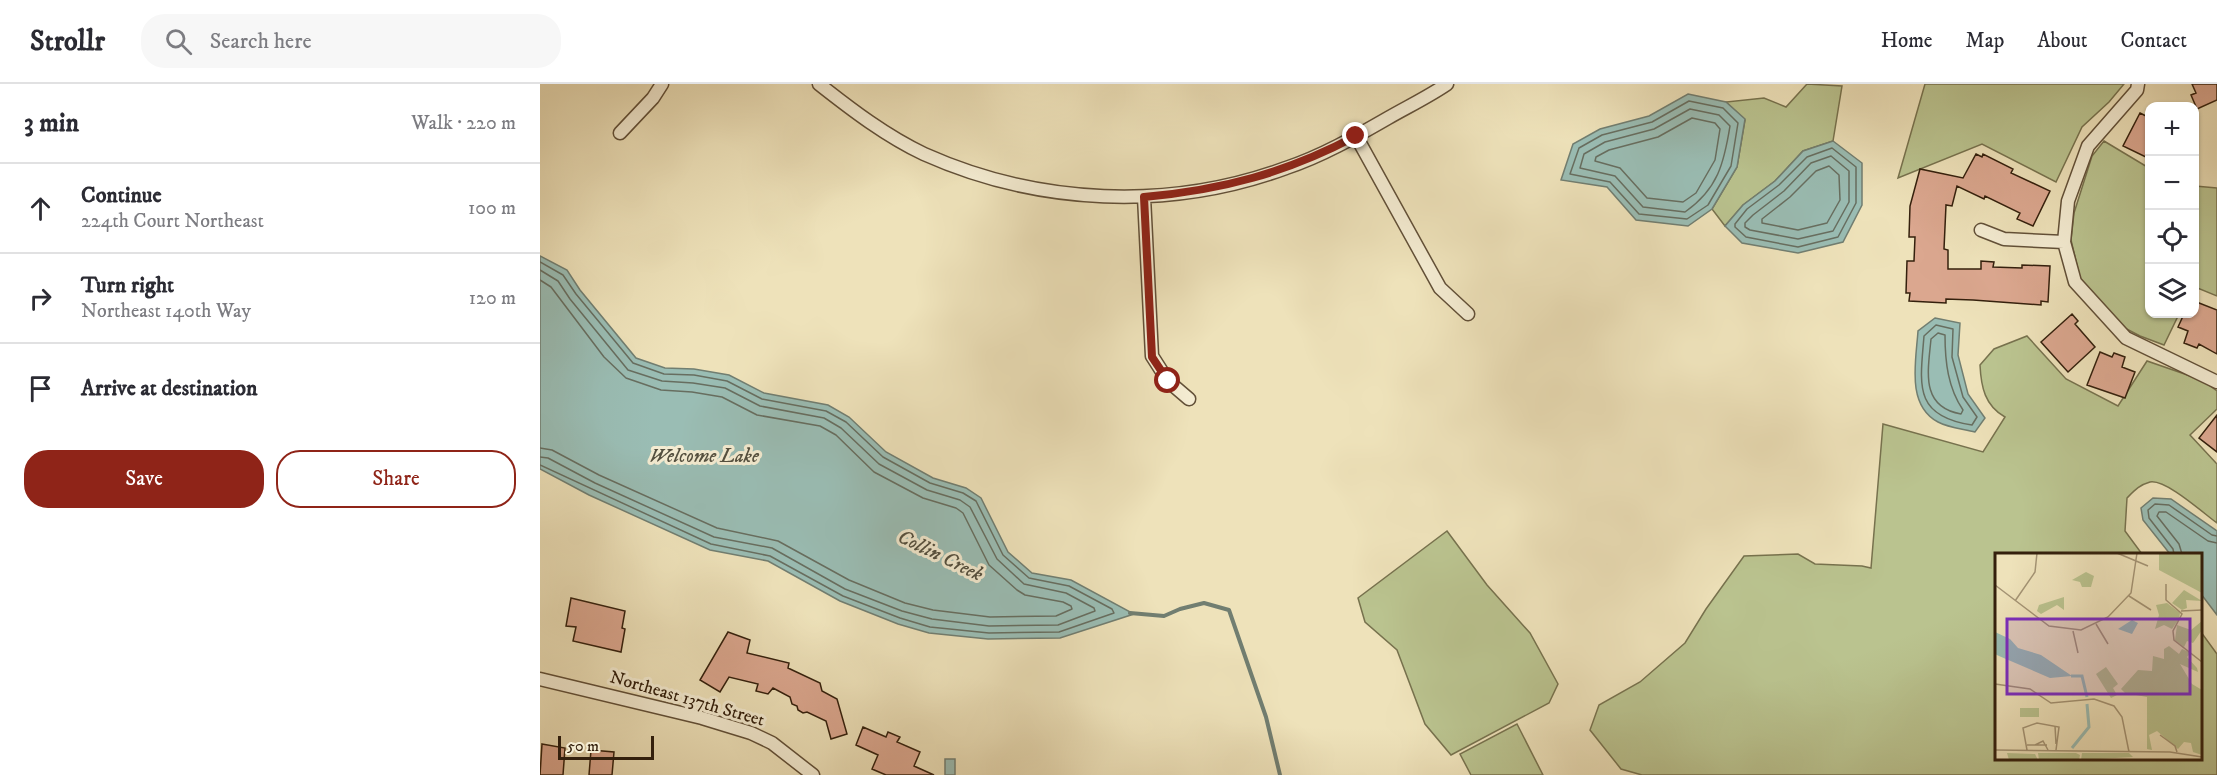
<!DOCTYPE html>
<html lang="en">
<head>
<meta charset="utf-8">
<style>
	:root { --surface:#fff; --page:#f7f7f7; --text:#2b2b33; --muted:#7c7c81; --line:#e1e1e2; --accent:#8f2418 }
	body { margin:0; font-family:"IM FELL DW Pica",serif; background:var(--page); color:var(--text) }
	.controls { position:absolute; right:18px; top:18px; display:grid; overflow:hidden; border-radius:12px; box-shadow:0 2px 4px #0004 }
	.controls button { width:54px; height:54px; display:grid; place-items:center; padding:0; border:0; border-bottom:2px solid var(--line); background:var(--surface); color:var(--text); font:30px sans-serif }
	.scale { position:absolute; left:18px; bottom:15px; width:96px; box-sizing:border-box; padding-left:6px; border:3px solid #34200d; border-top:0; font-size:16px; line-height:21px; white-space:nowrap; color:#34200d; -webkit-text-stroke:4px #f4ecd2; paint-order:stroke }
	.stop { position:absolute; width:18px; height:18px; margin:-14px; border:4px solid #8f2418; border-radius:50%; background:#fff }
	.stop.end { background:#8f2418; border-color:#fff; box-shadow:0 2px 6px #0008 }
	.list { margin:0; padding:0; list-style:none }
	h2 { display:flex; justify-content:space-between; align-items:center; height:78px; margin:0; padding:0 24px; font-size:26px }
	h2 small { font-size:20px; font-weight:400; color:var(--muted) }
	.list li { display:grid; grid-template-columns:39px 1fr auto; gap:18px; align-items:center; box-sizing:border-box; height:90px; padding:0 24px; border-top:2px solid var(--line) }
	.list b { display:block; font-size:22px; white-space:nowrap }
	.list p { margin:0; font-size:20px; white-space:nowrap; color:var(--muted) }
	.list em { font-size:20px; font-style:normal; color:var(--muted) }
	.actions { display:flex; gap:12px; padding:18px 24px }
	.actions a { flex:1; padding:14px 0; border:2px solid var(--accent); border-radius:24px; text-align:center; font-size:21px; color:var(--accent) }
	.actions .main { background:var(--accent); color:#fff }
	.icon { flex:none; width:33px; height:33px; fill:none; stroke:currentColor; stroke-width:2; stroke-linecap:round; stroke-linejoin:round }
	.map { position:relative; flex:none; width:1677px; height:691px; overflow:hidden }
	header { display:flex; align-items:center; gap:36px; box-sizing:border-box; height:84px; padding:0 30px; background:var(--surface); border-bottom:2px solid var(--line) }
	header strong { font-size:28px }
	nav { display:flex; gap:33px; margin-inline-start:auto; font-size:21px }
	.search { width:420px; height:54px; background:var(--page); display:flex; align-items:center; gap:15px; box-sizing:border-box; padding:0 21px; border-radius:24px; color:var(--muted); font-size:22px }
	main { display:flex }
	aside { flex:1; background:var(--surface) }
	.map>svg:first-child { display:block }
	.green { fill:#bac38f; stroke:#77724e; stroke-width:1.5 }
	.water { fill:#9abdb4; stroke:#717e71; stroke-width:1.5 }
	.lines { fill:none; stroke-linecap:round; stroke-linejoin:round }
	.shore { stroke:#676e60; stroke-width:1.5 }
	.stream { stroke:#717e71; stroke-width:4 }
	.building { fill:#dba78f; stroke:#34200d; stroke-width:1.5 }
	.street-casing { stroke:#625038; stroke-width:15 }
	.street { stroke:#f4ecd2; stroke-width:12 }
	.route { stroke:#8f2418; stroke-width:8 }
	.labels { text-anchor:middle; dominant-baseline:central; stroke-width:6; stroke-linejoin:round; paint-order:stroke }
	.street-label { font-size:18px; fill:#34200d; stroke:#f4ecd2 }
	.water-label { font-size:20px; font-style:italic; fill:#534f3f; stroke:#f4ecd2 }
	.inset-river { fill:none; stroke:#9abdb4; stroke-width:3 }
	.inset-road { fill:none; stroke:#a49475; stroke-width:1.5 }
	.view { fill:#7b2cbf; fill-opacity:0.15; stroke:#7b2cbf; stroke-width:3 }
	.inset-edge { fill:none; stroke:#34200d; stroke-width:3 }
</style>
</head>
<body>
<header>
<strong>Strollr</strong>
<div class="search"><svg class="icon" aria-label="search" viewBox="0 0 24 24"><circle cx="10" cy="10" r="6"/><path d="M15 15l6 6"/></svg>Search here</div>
<nav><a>Home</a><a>Map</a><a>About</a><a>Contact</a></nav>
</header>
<main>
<aside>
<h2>3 min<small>Walk · 220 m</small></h2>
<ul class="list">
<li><svg class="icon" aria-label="ahead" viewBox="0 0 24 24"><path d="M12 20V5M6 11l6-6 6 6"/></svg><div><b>Continue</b><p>224th Court Northeast</p></div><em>100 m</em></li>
<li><svg class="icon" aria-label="right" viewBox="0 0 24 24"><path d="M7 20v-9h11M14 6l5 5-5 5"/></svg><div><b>Turn right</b><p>Northeast 140th Way</p></div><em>120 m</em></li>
<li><svg class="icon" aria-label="arrive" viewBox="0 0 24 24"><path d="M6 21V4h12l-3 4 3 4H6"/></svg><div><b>Arrive at destination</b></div></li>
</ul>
<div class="actions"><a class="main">Save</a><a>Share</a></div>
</aside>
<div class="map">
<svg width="1677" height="691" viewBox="0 0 1677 691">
	<rect width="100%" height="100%" fill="#eee2ba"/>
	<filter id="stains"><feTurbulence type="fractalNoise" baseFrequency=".00333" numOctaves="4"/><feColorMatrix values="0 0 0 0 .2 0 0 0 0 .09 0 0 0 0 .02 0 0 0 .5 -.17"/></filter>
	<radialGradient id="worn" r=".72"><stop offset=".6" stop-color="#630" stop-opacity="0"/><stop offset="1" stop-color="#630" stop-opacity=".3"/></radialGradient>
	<path class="green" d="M1267 0 1302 2 1293 57 1263 67 1235 97 1203 121 1185 142 1172 125 1197 83 1205 36 1186 18 1224 14 1246 23Z
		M1385 0H1584L1569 18 1542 43 1516 98 1442 60 1358 94Z
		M1564 57 1609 84 1610 230H1639L1624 261 1600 252 1577 240 1540 194 1531 156 1534 129 1552 72Z
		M1655 102 1677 104V212L1655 203Z
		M1487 252 1526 295 1578 322 1607 277 1662 296 1677 307V325L1650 351 1677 380V439C1663 429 1626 395 1610 398 1599 401 1594 407 1587 414L1585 447 1602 470H1456V674H1660L1661 548 1677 570V691H1102L1081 685 1050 646 1059 621 1100 598 1145 559 1166 525 1204 472 1258 470 1275 480 1322 482 1331 484 1343 340 1443 368 1465 333C1445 322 1441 303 1440 281L1454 265Z
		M907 447 947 501 990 549 1018 600 1009 619 911 671 885 640 857 566 825 538 818 514Z
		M977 640 1003 691H931L920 670Z"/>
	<path class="water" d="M1148 10 1186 18 1205 35 1197 83 1172 125 1148 142 1096 136 1067 103 1021 96 1033 60 1060 45 1109 32Z
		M1293 57 1322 79V121L1303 158 1258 169 1202 159 1185 142 1203 121 1235 97 1263 67Z
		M0 172 27 186 40 206 96 274 125 284 154 285 189 291 224 309 288 321 309 333 346 368 393 394 426 404 441 414 468 468 492 489 531 496 594 530 520 554 448 555 389 549 358 540 300 517 228 477 170 466 49 411 0 385Z
		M1395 234 1420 239 1418 271 1428 310 1445 334 1435 348C1424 345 1409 344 1398 338 1366 321 1376 277 1378 247Z
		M1613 414 1631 415 1677 447V531L1661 510 1660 470H1630L1603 436 1601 424Z
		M405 675H415V691H405Z"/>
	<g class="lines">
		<path class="shore" d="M1149 17 1183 24 1198 39 1191 82 1168 121 1147 135 1099 130 1070 98 1030 90 1039 64 1062 51 1112 38Z
			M1150 25 1179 31 1190 42C1184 79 1178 105 1145 128L1103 123 1075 92 1040 84 1044 70 1065 58 1114 45Z
			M1152 34 1175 39 1180 45 1175 76 1156 109 1143 118 1107 114 1080 84 1055 77 1056 73 1069 66 1118 53Z
			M1292 64 1316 83V119L1298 153 1258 163 1206 153 1195 143V140L1207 125 1239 101 1267 73Z
			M1291 72 1309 87V118L1293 147 1258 155 1210 146 1205 143V139L1213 131 1244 107 1271 79Z
			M1289 82 1299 91 1300 116 1287 139 1258 146 1222 139V135L1250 113 1276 87Z
			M0 178 23 191 36 210 93 279 124 290 154 291 187 297 222 315 286 327 306 338 343 373 390 399 423 409 436 417 463 471 489 494 529 502 572 525 574 529 519 548 449 549 390 543 360 534 303 512 230 472 171 460 0 381
			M0 186 18 197 30 215 88 286 122 297 153 299 185 304 220 322 284 334 301 344 339 380 387 406 420 416 430 423 457 475 484 500 526 509 554 524 555 527 518 541 449 542 392 535 362 527 305 505 232 464 174 453 55 399 8 374 0 373
			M0 196 11 203 64 273 86 294 121 306 152 308 182 313 217 331 280 342 296 351 334 388 383 414 416 424 423 429 449 481 477 506 485 511 523 518 531 522 532 525 516 532 450 533 393 526 365 519 309 496 238 457 177 444 59 391 12 366 0 364
			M1396 241 1413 245 1412 273 1423 313 1437 333 1432 341C1373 332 1380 301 1384 252Z
			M1398 249 1405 251C1405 278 1408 304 1423 326L1421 330C1380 323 1388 287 1391 255Z
			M1634 470 1633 465 1609 434 1608 426 1615 420 1629 421 1672 451 1677 452
			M1642 470 1639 460 1617 432 1619 428H1626L1668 457 1677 459"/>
		<path class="stream" d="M590 529 624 532 640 525 664 519 689 526 726 633 740 691"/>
	</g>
	<path class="building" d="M1652 0H1677V16L1657 25 1651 11 1656 9Z
		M1600 29 1610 34V75L1583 62Z
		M1436 70 1442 73 1443 70 1473 85 1471 89 1510 107 1493 142 1477 135 1480 129 1445 112 1444 115 1417 102 1412 122 1406 121 1404 165 1408 166V185H1441V177L1454 178 1453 183 1482 184V181L1510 182 1508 218 1501 217V221L1433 216 1406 215V219L1369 217 1370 209H1366L1367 177H1374L1375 153H1369L1370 122 1380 85 1423 94Z
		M1654 217 1677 226V270L1659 260 1657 264 1644 259 1648 247 1638 243 1644 230H1654Z
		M1532 230 1538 237 1535 240 1555 263 1528 288 1501 258Z
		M1560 268 1572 273 1574 269 1585 273 1582 283 1595 288 1585 314 1547 301Z
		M1677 331V368L1659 354Z
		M31 514 85 527 82 544 85 545 81 568 33 557 36 543 26 542Z
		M188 548 210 556 207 569 249 579 248 584 280 599 282 607 297 615 307 650 291 655 286 637 267 628 263 629 258 626 257 622 252 620 250 613 233 604 228 610 216 607 218 600 189 593 180 608 160 596Z
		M323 643 346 653 348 648 360 653 357 658 380 668 374 682 394 691H346L332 685 338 671 316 661Z
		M2 660 25 664 23 691H0Z
		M51 666 74 668 72 691H49Z"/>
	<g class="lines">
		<defs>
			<path id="street" d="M279 0C312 26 346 52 384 70 498 121 629 127 746 84 782 72 815 53 848 34 867 23 888 13 907 0
				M1598 0 1597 6 1548 62 1528 117 1524 158 1535 198 1586 254 1677 298
				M80 49 113 14 122 0
				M816 52 900 204 928 230
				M604 113 612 272 628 297 649 315
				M1441 146 1464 155 1524 158
				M0 595 162 634 211 649 232 659 273 691"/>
		</defs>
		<use href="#street" class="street-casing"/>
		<use href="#street" class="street"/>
	</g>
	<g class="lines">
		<path class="route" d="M628 297 612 273 604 113C682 106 746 89 816 52"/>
	</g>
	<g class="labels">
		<g class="street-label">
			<text transform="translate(147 615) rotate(16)">Northeast 137th Street</text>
		</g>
		<g class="water-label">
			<text x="164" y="372">Welcome Lake</text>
			<text transform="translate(400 472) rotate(26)">Collin Creek</text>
		</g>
	</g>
	<g transform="translate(1455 469)">
		<rect width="207" height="207" fill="#eee2ba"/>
		<path d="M164 0H207V40L164 17ZM91 19 99 23 96 34H87L85 29 77 27ZM189 37 207 48 191 47 192 55 187 57 177 50ZM69 44V57L62 52 46 61 42 58 44 52ZM172 50 185 60 184 66 177 76 169 72 160 76 164 62 161 52ZM207 68V77L198 90 192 88 189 94 180 87 182 72 196 77ZM174 93 184 101 187 96 196 100 192 104 202 115 203 119 185 111 197 131 207 137V202L198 199 196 190 189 189 183 196 162 178 154 182 157 197 152 196V144L130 140 126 136 143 117 157 118 158 103 169 106V96ZM111 114 123 131 118 135 122 142 116 145 101 121ZM25 155H44V164H25ZM12 200 40 201 43 207H14ZM43 200H81L85 202 84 207H44ZM87 200H134L138 204 86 207Z" fill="#bac38f"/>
		<path d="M137 67 143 70 137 81 123 76ZM0 79 15 86 23 95 46 102 77 123 55 125 4 103 0 101Z" fill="#9abdb4"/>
		<path class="inset-river" d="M76 123H87L92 144M77 195 94 174 92 151"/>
		<path class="inset-road" d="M122 0 153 13M171 31V47L187 61 178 78 179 87 207 109M0 32 54 73 86 77 113 64 136 40 142 0M134 43 156 57M20 48 40 19 42 0M186 58 207 57M101 71 113 91M78 78 83 100M0 131 35 136 56 150 99 146 119 153 127 164 134 199M60 173 61 191M165 182 180 193 182 199M32 192H52M40 192 48 188 53 197M0 197 175 199 207 204M32 197 28 175 42 170 64 174 61 197"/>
		<path class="view" d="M12 66H195V141H12Z"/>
		<rect width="207" height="207" class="inset-edge"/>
	</g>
	<rect width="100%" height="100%" filter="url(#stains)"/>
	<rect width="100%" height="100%" fill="url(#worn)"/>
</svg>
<div class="controls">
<button>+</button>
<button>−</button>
<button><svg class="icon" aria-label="locate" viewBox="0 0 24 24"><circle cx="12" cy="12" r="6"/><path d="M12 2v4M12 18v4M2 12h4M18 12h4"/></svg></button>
<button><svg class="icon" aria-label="layers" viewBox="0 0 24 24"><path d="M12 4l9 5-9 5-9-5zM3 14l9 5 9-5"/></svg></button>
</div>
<div class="scale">50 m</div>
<div class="stop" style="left:628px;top:297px"></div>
<div class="stop end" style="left:816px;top:52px"></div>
</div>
</main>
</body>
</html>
